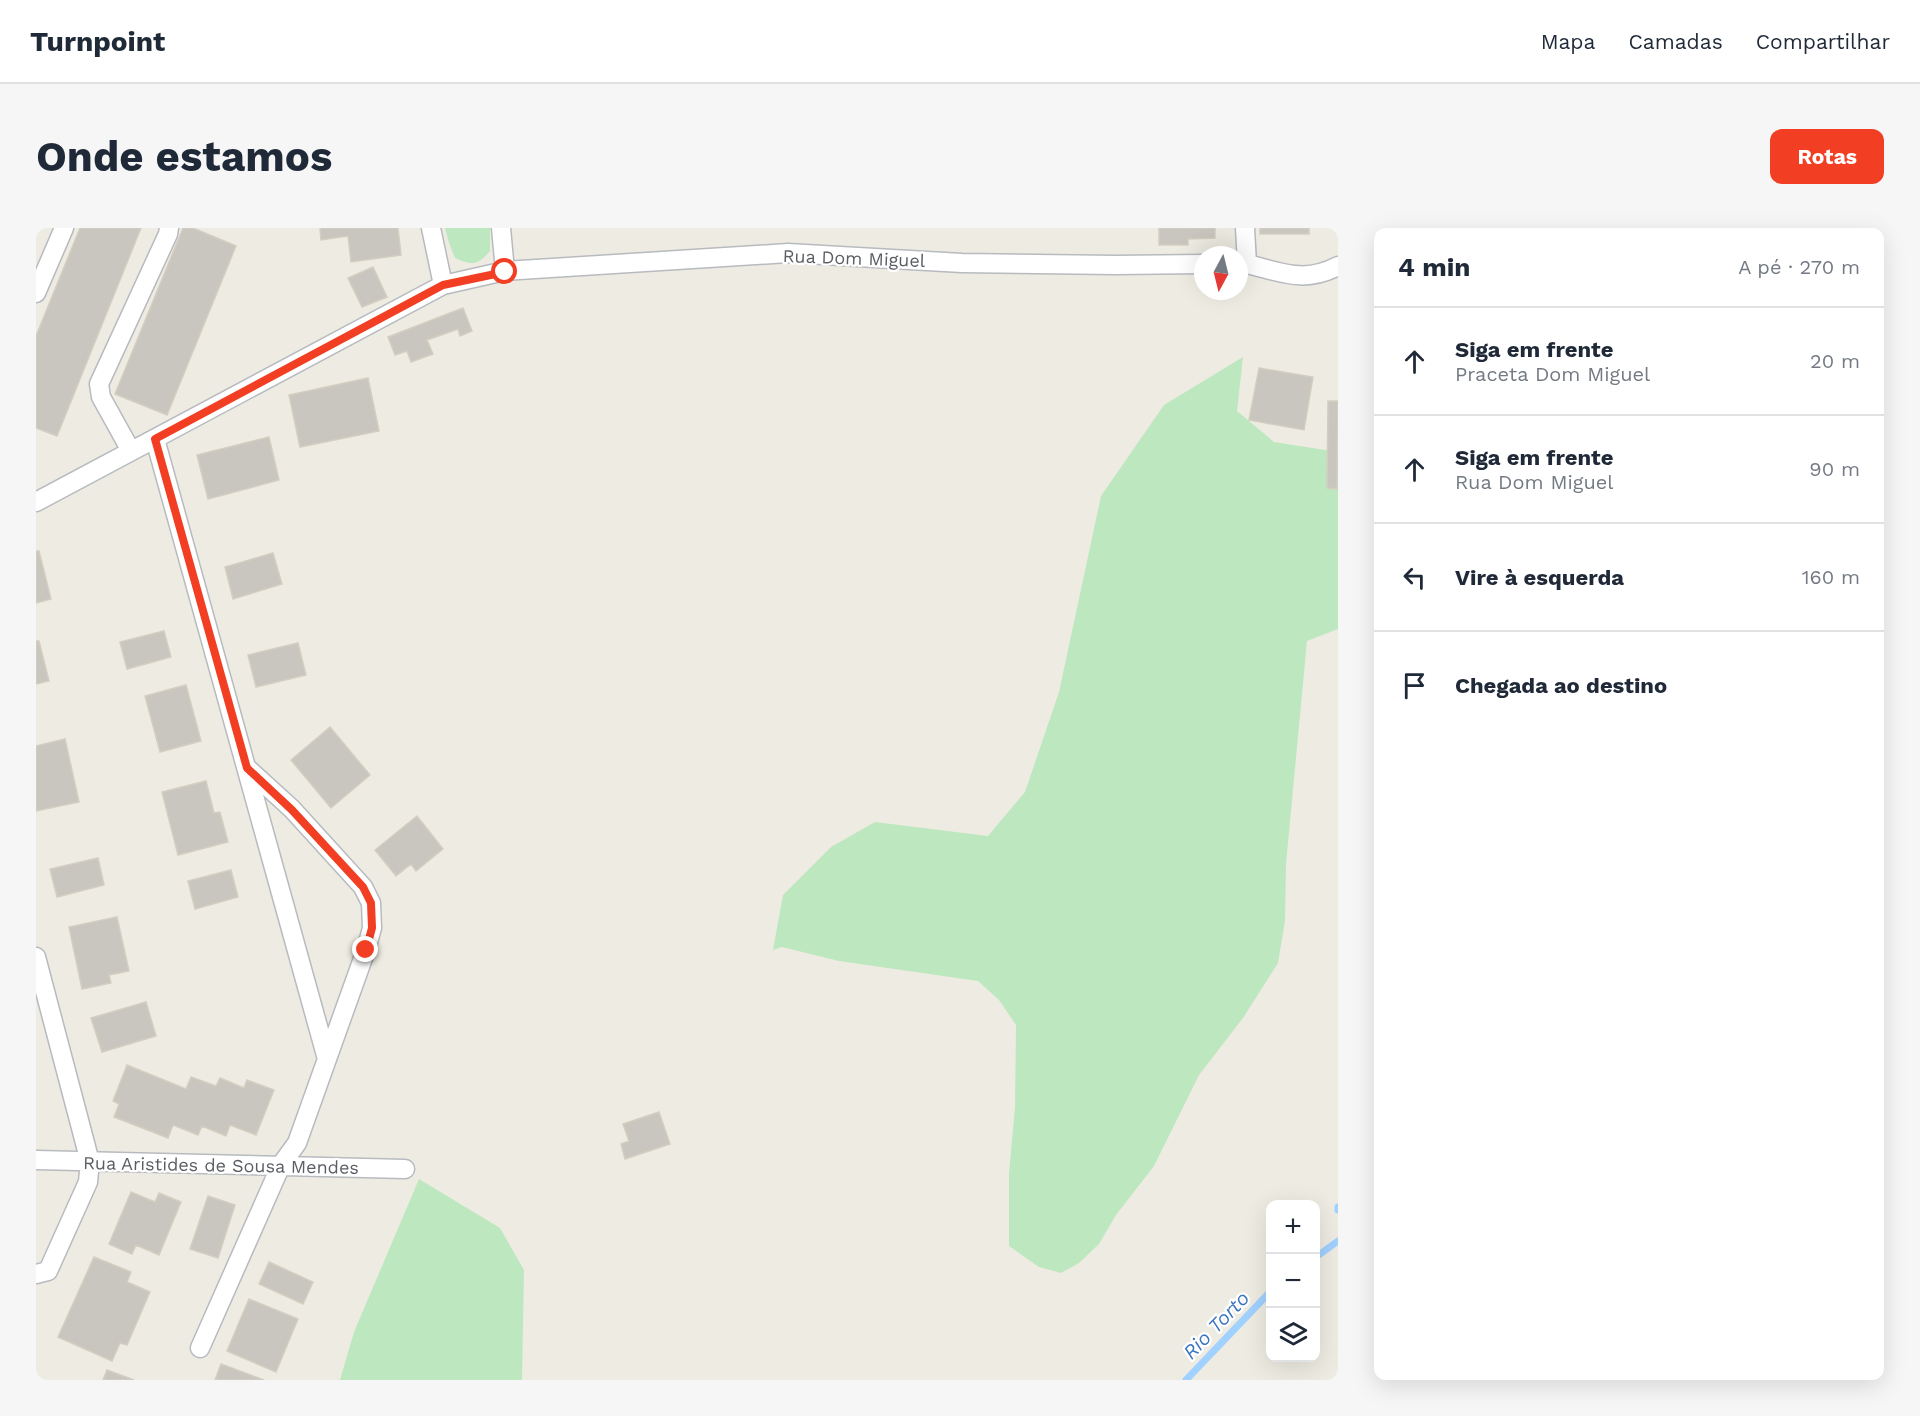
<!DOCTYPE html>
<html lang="pt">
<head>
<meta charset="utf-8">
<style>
	:root { --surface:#fff; --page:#f6f6f7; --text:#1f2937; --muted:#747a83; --line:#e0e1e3; --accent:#f23f24 }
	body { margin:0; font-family:"Work Sans",sans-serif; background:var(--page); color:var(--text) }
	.controls { position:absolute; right:18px; bottom:18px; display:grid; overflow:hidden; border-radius:12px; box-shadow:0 6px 24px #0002 }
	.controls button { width:54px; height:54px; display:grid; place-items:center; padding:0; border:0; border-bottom:2px solid var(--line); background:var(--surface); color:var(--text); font:30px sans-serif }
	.compass { position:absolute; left:1158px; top:18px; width:54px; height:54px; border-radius:50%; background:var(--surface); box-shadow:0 6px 24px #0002; rotate:187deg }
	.stop { position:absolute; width:18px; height:18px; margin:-14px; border:4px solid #f23f24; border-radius:50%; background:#fff }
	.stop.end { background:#f23f24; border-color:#fff; box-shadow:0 2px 6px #0008 }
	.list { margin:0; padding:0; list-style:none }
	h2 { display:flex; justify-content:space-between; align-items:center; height:78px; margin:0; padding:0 24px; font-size:26px }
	h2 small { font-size:20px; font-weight:400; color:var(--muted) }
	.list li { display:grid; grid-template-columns:39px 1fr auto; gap:18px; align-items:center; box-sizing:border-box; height:108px; padding:0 24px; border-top:2px solid var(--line) }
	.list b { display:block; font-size:22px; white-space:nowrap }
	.list p { margin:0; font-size:20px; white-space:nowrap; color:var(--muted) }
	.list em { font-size:20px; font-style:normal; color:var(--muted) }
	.icon { flex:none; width:33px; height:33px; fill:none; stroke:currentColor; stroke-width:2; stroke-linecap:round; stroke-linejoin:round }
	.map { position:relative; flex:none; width:1302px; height:1152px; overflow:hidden; border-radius:12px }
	header { display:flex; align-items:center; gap:36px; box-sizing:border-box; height:84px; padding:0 30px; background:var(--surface); border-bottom:2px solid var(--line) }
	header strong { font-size:28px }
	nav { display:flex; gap:33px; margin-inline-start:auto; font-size:21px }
	.intro { display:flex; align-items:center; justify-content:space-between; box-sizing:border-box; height:144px; padding:0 36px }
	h1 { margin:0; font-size:42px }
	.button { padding:15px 27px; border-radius:12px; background:var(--accent); color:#fff; font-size:21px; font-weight:700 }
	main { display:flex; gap:36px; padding:0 36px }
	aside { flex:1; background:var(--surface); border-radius:12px; box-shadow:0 6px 24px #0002 }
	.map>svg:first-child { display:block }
	.green { fill:#bde7bf }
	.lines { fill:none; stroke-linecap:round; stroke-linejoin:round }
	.stream { stroke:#a1d1ff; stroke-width:7 }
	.building { fill:#c9c6bf; stroke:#d3cec0; stroke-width:1.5 }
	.minor-casing { stroke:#b7babf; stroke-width:21 }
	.minor { stroke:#fff; stroke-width:18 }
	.route { stroke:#f23f24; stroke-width:8 }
	.labels { text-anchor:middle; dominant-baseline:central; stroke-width:4.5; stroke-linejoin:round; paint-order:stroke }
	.street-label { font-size:18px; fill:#5a5e64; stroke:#fff }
	.water-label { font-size:20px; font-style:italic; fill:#3b75c0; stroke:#fff }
</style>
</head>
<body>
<header>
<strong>Turnpoint</strong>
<nav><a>Mapa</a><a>Camadas</a><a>Compartilhar</a></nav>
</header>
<div class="intro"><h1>Onde estamos</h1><a class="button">Rotas</a></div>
<main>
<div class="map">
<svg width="1302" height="1152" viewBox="0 0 1302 1152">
	<rect width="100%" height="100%" fill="#eeece2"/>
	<path class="green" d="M409 0H454V23C442 37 437 38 419 30L413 15Z
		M1207 129 1201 183 1238 214 1289 222 1302 221V401L1271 413 1250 636 1249 693 1242 735 1207 790 1163 847 1118 938 1080 987 1063 1016 1043 1035 1025 1045 1003 1039 973 1018V946L979 879 980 797 963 772 942 753 803 733 746 719 737 722 747 667 795 619 839 594 952 608 989 564 1023 464 1065 268 1128 177Z
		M383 951 464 1000 488 1042 486 1152H304L318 1104Z"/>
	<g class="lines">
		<path class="stream" d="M1302 979V982
			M1280 1029 1302 1013
			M1150 1152 1234 1064"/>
	</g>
	<path class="building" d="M44 0H105L21 208 0 200V108Z
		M147 0H157L200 18 131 187 79 166Z
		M284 0H362L365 27 315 34 312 8 285 12Z
		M1123 0H1179V10L1152 11V17H1123Z
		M1224 0H1273V6H1224Z
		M337 39 351 69 326 79 312 50Z
		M427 80 436 103 424 108 422 101 391 112 397 126 375 134 371 123 359 127 352 109Z
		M1223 140 1277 149 1268 202 1213 192Z
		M332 150 343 203 264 219 253 167Z
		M1292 173H1302L1301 261 1291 260Z
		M233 209 243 252 172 271 161 227Z
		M0 323H3L15 371 0 375Z
		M237 325 246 356 197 371 189 339Z
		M128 403 135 429 91 441 84 414Z
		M0 413H3L13 453 0 456Z
		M262 415 270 447 220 459 212 427Z
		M150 457 165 513 124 524 109 468Z
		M294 499 334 547 295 580 255 532Z
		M29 511 43 574 0 583V518Z
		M170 553 178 585 184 584 192 614 142 627 126 564Z
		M381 588 407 621 380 643 375 636 360 648 339 622Z
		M62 630 68 657 21 669 14 641Z
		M195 642 202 669 159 681 152 653Z
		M81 689 93 743 73 747 75 755 46 761 33 699Z
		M110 774 120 808 66 824 55 790Z
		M91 837 150 861 155 849 180 858 184 850 208 860 211 852 238 862 220 907 194 897 190 908 166 898 162 907 137 897 132 910 78 889 83 876 77 873Z
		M623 884 634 916 589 931 585 916 593 913 587 896Z
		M95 964 119 974 123 965 145 974 123 1027 100 1017 96 1026 73 1016Z
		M172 968 199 977 182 1030 154 1021Z
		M58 1029 95 1044 91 1054 114 1064 91 1117 84 1115 76 1133 22 1109Z
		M233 1034 277 1054 267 1076 223 1056Z
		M213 1071 262 1091 240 1144 191 1123Z
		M185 1136 228 1152H179Z
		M71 1142 98 1152H67Z"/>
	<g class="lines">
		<defs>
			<path id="minor" d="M395 0 407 57
				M465 0 469 43
				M1209 0 1211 36
				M1203 36H1211C1245 44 1268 56 1302 38
				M0 65 28 0
				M119 211 291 831 261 915 245 937 164 1120
				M95 223 65 169 63 156 132 6 133 0
				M0 274 407 57 469 43 752 25 926 35 1080 37 1167 36
				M211 540 256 581 327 659 335 675 336 700 330 722 291 831
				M0 729 54 934 52 954 12 1043 0 1046
				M0 932 369 941"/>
		</defs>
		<use href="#minor" class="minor-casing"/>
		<use href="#minor" class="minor"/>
	</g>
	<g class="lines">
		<path class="route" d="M330 722 336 700 335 675 327 659 256 582 211 540 119 211 407 57 469 44"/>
	</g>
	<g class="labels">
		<g class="street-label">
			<text transform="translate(818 30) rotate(2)">Rua Dom Miguel</text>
			<text transform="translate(185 937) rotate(1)">Rua Aristides de Sousa Mendes</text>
		</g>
		<g class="water-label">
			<text transform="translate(1180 1097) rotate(-46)">Rio Torto</text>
		</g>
	</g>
</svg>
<div class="controls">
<button>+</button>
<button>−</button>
<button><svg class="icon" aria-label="layers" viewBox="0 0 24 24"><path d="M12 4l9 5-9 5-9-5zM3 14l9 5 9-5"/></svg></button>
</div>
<svg class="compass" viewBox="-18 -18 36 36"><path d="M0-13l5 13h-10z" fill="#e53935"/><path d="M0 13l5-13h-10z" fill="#747a83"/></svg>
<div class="stop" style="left:469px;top:44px"></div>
<div class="stop end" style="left:330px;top:722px"></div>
</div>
<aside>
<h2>4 min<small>A pé · 270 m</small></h2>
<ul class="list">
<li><svg class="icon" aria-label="ahead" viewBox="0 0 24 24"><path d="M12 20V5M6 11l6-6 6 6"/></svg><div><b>Siga em frente</b><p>Praceta Dom Miguel</p></div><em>20 m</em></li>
<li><svg class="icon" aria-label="ahead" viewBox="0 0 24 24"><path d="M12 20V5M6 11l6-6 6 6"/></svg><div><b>Siga em frente</b><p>Rua Dom Miguel</p></div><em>90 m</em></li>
<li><svg class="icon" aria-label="left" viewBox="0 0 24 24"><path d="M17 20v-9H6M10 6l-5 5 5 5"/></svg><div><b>Vire à esquerda</b></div><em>160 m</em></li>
<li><svg class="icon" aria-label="arrive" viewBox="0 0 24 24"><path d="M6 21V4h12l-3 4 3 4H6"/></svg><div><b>Chegada ao destino</b></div></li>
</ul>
</aside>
</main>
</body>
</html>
